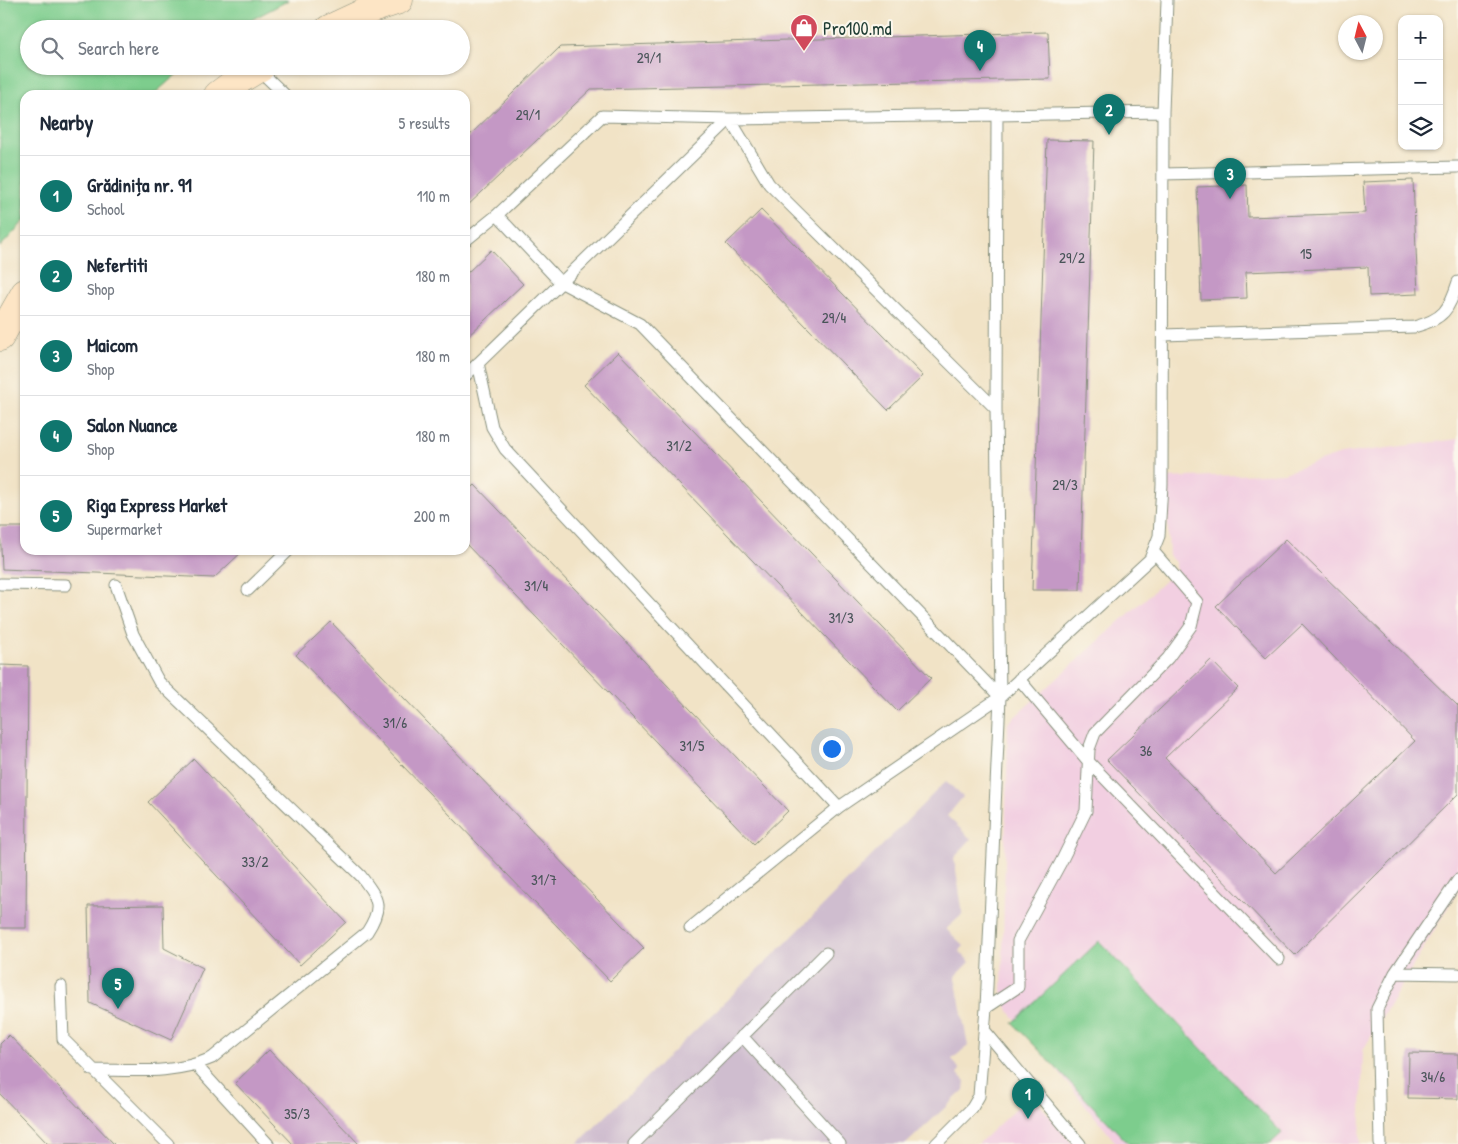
<!DOCTYPE html>
<html lang="en">
<head>
<meta charset="utf-8">
<style>
	:root { --surface:#fff; --page:#f6f6f7; --text:#1f2937; --muted:#747a83; --line:#e0e1e3; --accent:#0f766e }
	body { margin:0; font-family:"Patrick Hand",sans-serif; background:var(--page); color:var(--text) }
	.controls { position:absolute; right:15px; top:15px; display:grid; overflow:hidden; border-radius:10px; box-shadow:0 1px 4px #0004 }
	.controls button { width:45px; height:45px; display:grid; place-items:center; padding:0; border:0; border-bottom:1px solid var(--line); background:var(--surface); color:var(--text); font:25px sans-serif }
	.compass { position:absolute; left:1338px; top:15px; width:45px; height:45px; border-radius:50%; background:var(--surface); box-shadow:0 1px 4px #0004; rotate:353deg }
	.you { position:absolute; left:831px; top:748px; width:18px; height:18px; margin:-12px; border:4px solid #fff; border-radius:50%; background:#1a73e8; box-shadow:0 0 0 8px #1a73e833 }
	.badge { display:grid; place-items:center; width:32px; height:32px; border-radius:50%; background:var(--accent); color:#fff; font-size:16px; font-weight:700 }
	.pin { position:absolute; translate:-50% -41px; filter:drop-shadow(0 1px 2px #0008) }
	.pin::after { content:''; position:absolute; top:26px; width:18px; height:15px; background:inherit; clip-path:polygon(0 0,100% 0,50% 100%) }
	.list { margin:0; padding:0; list-style:none }
	h2 { display:flex; justify-content:space-between; align-items:center; height:65px; margin:0; padding:0 20px; font-size:21px }
	h2 small { font-size:16px; font-weight:400; color:var(--muted) }
	.list li { display:grid; grid-template-columns:32px 1fr auto; gap:15px; align-items:center; box-sizing:border-box; height:80px; padding:0 20px; border-top:1px solid var(--line) }
	.list b { display:block; font-size:19px; white-space:nowrap }
	.list p { margin:0; font-size:16px; white-space:nowrap; color:var(--muted) }
	.list em { font-size:16px; font-style:normal; color:var(--muted) }
	.icon { flex:none; width:28px; height:28px; fill:none; stroke:currentColor; stroke-width:2; stroke-linecap:round; stroke-linejoin:round }
	.map { position:relative; flex:none; width:1458px; height:1144px; overflow:hidden }
	.search { position:absolute; background:var(--surface); box-shadow:0 1px 4px #0004; left:20px; top:20px; width:450px; height:55px; display:flex; align-items:center; gap:12px; box-sizing:border-box; padding:0 18px; border-radius:28px; color:var(--muted); font-size:19px }
	.panel { position:absolute; background:var(--surface); box-shadow:0 1px 4px #0004; left:20px; top:90px; width:450px; height:465px; border-radius:15px }
	.map>svg:first-child { display:block }
	.built { fill:#f2cfe1 }
	.industrial { fill:#cfbdcf }
	.green { fill:#7dcd8d; stroke:#4e8560 }
	.building { fill:#c498c5 }
	.lines { fill:none; stroke-linecap:round; stroke-linejoin:round }
	.lane-casing { stroke:#88907d; stroke-width:13 }
	.secondary-casing { stroke:#88907d; stroke-width:29 }
	.lane { stroke:#fff; stroke-width:11 }
	.secondary { stroke:#fde5c5; stroke-width:28 }
	.labels { text-anchor:middle; dominant-baseline:central; stroke-width:4; stroke-linejoin:round; paint-order:stroke }
	.number-label { font-size:15px; fill:#485458 }
	.poi-label { font-size:18px; fill:#1f3d34; stroke:#fbf7ec; text-anchor:start }
</style>
</head>
<body>
<div class="map">
<svg width="1458" height="1144" viewBox="0 0 1458 1144">
	<rect width="100%" height="100%" fill="#fbf7ec"/>
	<filter id="ink" filterUnits="userSpaceOnUse"><feTurbulence type="fractalNoise" baseFrequency=".02" numOctaves="2"/><feDisplacementMap in="SourceGraphic" scale="10" xChannelSelector="R" yChannelSelector="G"/><feConvolveMatrix kernelMatrix="1 2 1 2 8 2 1 2 1" color-interpolation-filters="sRGB"/></filter>
	<filter id="wash" filterUnits="userSpaceOnUse"><feTurbulence type="fractalNoise" baseFrequency=".0096" numOctaves="4" result="noise"/><feDisplacementMap in="SourceGraphic" scale="20" xChannelSelector="R" yChannelSelector="G"/><feGaussianBlur stdDeviation="1.12" result="paint"/><feColorMatrix in="noise" values="0 0 0 0 0 0 0 0 0 0 0 0 0 0 0 0 0 1.4 0 .05"/><feComposite in="paint" operator="in"/></filter>
	<g filter="url(#wash)">
		<rect width="100%" height="100%" fill="#f1e3c6"/>
		<path class="built" d="M1458 439V890L1363 1050 1360 1144H1117L1007 1009 1002 991 1008 723 1176 571 1175 562 1169 556 1166 478 1284 473 1341 454Z
			M1031 1094 1073 1144H978Z"/>
		<path class="industrial" d="M946 781 963 797 947 816 971 839 954 858 963 914 946 929 964 946 959 951 970 962 955 977 968 1046 952 1059 960 1070 957 1073 965 1081 964 1090 906 1144H577L785 944Z"/>
		<path class="green" d="M0 0H289L234 29H29V66H186L153 95H25V220L0 247Z
			M1099 941 1282 1133 1270 1144H1129L1013 1023Z"/>
		<g id="blocks">
			<path class="building" d="M1048 32 1050 79 591 89 465 208V140L560 47Z
				M1047 140 1094 141 1080 590H1032Z
				M1413 180 1418 294 1369 296 1368 267 1246 272 1247 298 1201 300 1197 187 1247 185 1248 217 1365 213 1363 182Z
				M761 210 923 376 888 410 726 244Z
				M491 250 523 284 465 339V275Z
				M618 352 931 678 897 711 584 385Z
				M475 485 788 811 754 844 465 543V494Z
				M0 527H25V550H244L214 578 2 569Z
				M1286 539 1458 706V794L1295 955 1107 760 1211 660 1238 688 1165 758 1276 873 1415 741 1302 624 1266 658 1216 606Z
				M331 622 644 948 610 981 296 655Z
				M0 665 28 666 26 928H0Z
				M194 759 346 922 300 965 148 802Z
				M163 905 164 948 203 968 171 1040 90 1003 88 906Z
				M9 1035 114 1144H48L0 1094V1044Z
				M269 1050 359 1144H293L235 1083Z
				M1409 1053 1458 1054V1099L1408 1098Z"/>
		</g>
	</g>
	<g filter="url(#ink)">
		<use href="#blocks" fill-opacity="0" stroke="#88907d" stroke-width="1"/>
		<g class="lines">
			<defs>
				<path id="lane" d="M258 69 285 95
					M1163 174 1458 167
					M497 215 602 116 730 119 769 184 996 409
					M465 241 497 215 560 282 640 324 1000 697 839 807 690 928
					M1163 335 1414 327C1444 319 1449 310 1458 282
					M478 363 492 427 505 449 839 807
					M465 376 730 119 997 115
					M0 584 66 585
					M248 590 289 550
					M1019 679 1088 761 1279 959
					M1000 697 996 409 997 115 1163 112
					M1395 973 1458 880
					M61 986 63 1039 168 1144
					M986 1008 1018 987V941L1061 862 1086 811 1089 749 1095 733 1168 658 1191 626 1197 602 1153 551
					M985 1031 1080 1144
					M742 1036 840 1144
					M196 1065 268 1144
					M92 1070C132 1070 174 1075 212 1058L367 932C384 906 378 899 361 876L159 682 133 634 116 585
					M634 1144 826 953
					M936 1144 972 1108 979 1096 986 1008 1000 697 1150 559 1159 536 1162 485 1163 112 1167 0
					M1380 1144 1377 1009 1395 973 1458 974"/>
				<path id="secondary" d="M329 29 372 9 399 0
					M218 95 234 83 262 66
					M0 337 25 293"/>
			</defs>
			<use href="#lane" class="lane-casing"/>
			<use href="#secondary" class="secondary-casing"/>
			<use href="#lane" class="lane"/>
			<use href="#secondary" class="secondary"/>
		</g>
	</g>
	<defs>
		<symbol id="shop-pin" viewBox="-11 -11 22 30"><path d="M0 17L-7.5 6A9.5 9.5 0 1 1 7.5 6Z" fill="#d1495b" stroke="#fbf7ec"/><path d="M-5-2.5h2.3a2.7 3.5 0 0 1 5.4 0H5L5.5 6h-11ZM-1.5-2.5h3a1.5 2.3 0 0 0-3 0Z" fill="#fff"/></symbol>
	</defs>
	<g fill-rule="evenodd">
		<use href="#shop-pin" x="788" y="12" width="32" height="43"/>
	</g>
	<g class="labels">
		<g class="number-label">
			<text x="649" y="57">29/1</text>
			<text x="528" y="114">29/1</text>
			<text x="1306" y="253">15</text>
			<text x="1072" y="257">29/2</text>
			<text x="834" y="317">29/4</text>
			<text x="679" y="445">31/2</text>
			<text x="1065" y="484">29/3</text>
			<text x="536" y="585">31/4</text>
			<text x="841" y="617">31/3</text>
			<text x="395" y="722">31/6</text>
			<text x="692" y="745">31/5</text>
			<text x="1146" y="750">36</text>
			<text x="255" y="861">33/2</text>
			<text x="544" y="879">31/7</text>
			<text x="1433" y="1076">34/6</text>
			<text x="297" y="1113">35/3</text>
		</g>
		<g class="poi-label">
			<text x="823" y="28">Pro100.md</text>
		</g>
	</g>
</svg>
<div class="controls">
<button>+</button>
<button>−</button>
<button><svg class="icon" aria-label="layers" viewBox="0 0 24 24"><path d="M12 4l9 5-9 5-9-5zM3 14l9 5 9-5"/></svg></button>
</div>
<svg class="compass" viewBox="-18 -18 36 36"><path d="M0-13l5 13h-10z" fill="#e53935"/><path d="M0 13l5-13h-10z" fill="#747a83"/></svg>
<div class="you"></div>
<div class="pin badge" style="left:1028px;top:1119px">1</div>
<div class="pin badge" style="left:1109px;top:135px">2</div>
<div class="pin badge" style="left:1230px;top:199px">3</div>
<div class="pin badge" style="left:980px;top:71px">4</div>
<div class="pin badge" style="left:118px;top:1009px">5</div>
<div class="search"><svg class="icon" aria-label="search" viewBox="0 0 24 24"><circle cx="10" cy="10" r="6"/><path d="M15 15l6 6"/></svg>Search here</div>
<section class="panel">
<h2>Nearby<small>5 results</small></h2>
<ul class="list">
<li><span class="badge">1</span><div><b>Grădinița nr. 91</b><p>School</p></div><em>110 m</em></li>
<li><span class="badge">2</span><div><b>Nefertiti</b><p>Shop</p></div><em>180 m</em></li>
<li><span class="badge">3</span><div><b>Maicom</b><p>Shop</p></div><em>180 m</em></li>
<li><span class="badge">4</span><div><b>Salon Nuance</b><p>Shop</p></div><em>180 m</em></li>
<li><span class="badge">5</span><div><b>Riga Express Market</b><p>Supermarket</p></div><em>200 m</em></li>
</ul>
</section>
</div>
</body>
</html>
